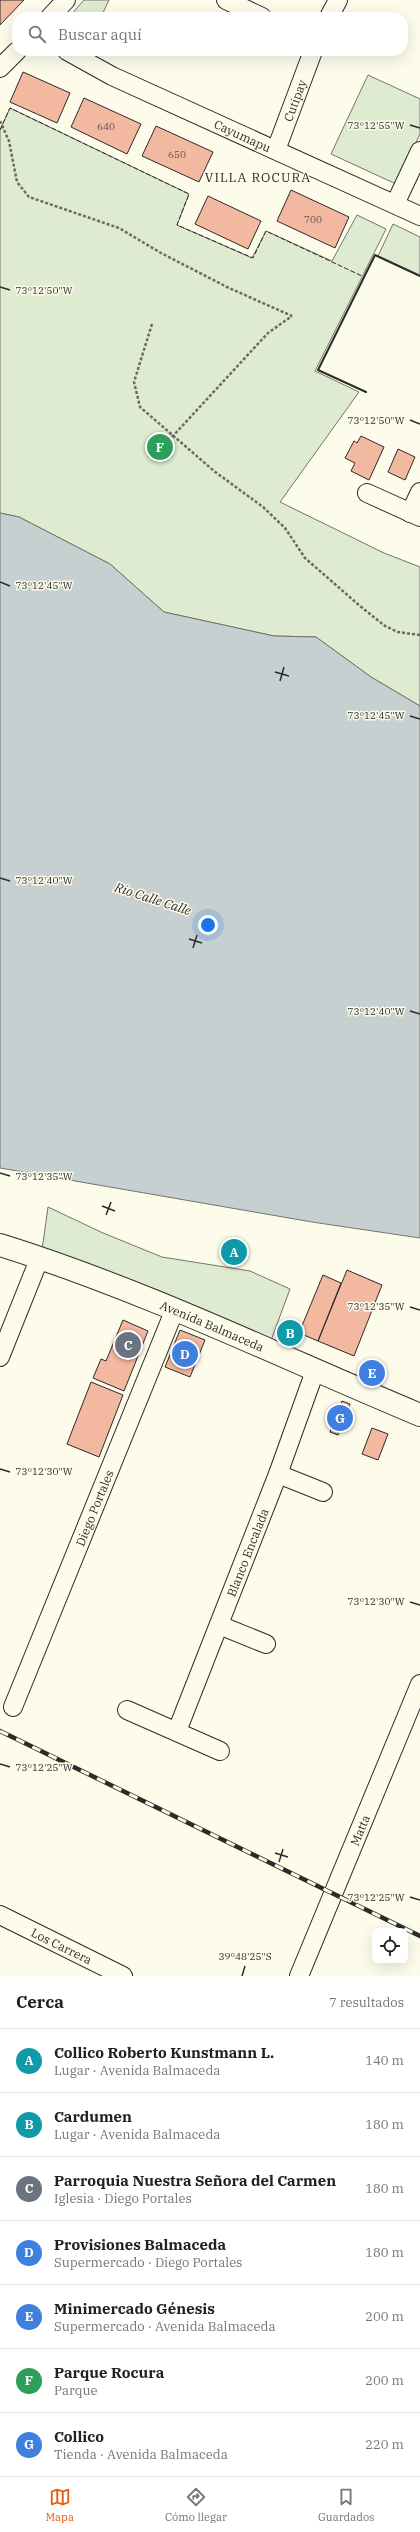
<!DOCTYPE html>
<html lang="es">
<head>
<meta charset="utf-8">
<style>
	:root { --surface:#fff; --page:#f2f2f2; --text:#202124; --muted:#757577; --line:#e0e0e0; --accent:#ea580c }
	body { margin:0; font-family:"IBM Plex Serif",serif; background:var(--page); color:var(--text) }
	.controls { position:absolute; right:12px; bottom:12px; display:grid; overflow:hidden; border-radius:8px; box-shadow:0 4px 16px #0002 }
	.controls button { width:36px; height:36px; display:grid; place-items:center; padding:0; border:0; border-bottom:1px solid var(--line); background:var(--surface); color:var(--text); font:20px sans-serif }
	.you { position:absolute; left:208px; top:925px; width:14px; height:14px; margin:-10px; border:3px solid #fff; border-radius:50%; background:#1a73e8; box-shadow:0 0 0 6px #1a73e833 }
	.badge { display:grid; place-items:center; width:26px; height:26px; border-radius:50%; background:var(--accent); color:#fff; font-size:13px; font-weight:700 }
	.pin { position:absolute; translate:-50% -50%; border:2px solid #fff; box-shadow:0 1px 4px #0006 }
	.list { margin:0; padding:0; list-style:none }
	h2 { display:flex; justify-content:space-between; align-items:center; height:52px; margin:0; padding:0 16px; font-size:17px }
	h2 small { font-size:13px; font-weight:400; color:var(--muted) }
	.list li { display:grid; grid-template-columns:26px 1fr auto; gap:12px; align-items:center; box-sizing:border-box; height:64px; padding:0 16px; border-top:1px solid var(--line) }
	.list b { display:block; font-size:15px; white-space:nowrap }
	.list p { margin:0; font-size:13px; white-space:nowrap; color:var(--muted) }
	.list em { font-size:13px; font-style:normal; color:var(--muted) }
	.icon { flex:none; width:22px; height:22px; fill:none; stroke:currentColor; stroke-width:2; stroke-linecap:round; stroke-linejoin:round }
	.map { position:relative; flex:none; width:420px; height:1976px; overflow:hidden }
	.search { position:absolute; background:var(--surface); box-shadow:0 4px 16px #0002; left:12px; right:12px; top:12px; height:44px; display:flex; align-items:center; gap:10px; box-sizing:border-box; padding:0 14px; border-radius:16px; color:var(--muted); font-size:15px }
	.sheet { height:500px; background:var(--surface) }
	nav { display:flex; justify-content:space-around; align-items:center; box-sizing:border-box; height:56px; border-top:1px solid var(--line); background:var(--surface); font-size:11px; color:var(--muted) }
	nav a { display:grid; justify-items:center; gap:2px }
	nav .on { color:var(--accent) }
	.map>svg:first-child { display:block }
	.green { fill:#deebd1; stroke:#74746e }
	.water { fill:#c7d0d0; stroke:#74746e }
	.building { fill:#f2b8a0; stroke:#2b2b2b }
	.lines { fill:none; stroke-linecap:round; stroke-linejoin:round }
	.minor-casing { stroke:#2b2b2b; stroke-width:20 }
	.major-casing { stroke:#2b2b2b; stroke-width:24 }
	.path { stroke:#6a6964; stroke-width:2.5; stroke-dasharray:3 2; stroke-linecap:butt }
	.minor { stroke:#fdfbea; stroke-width:18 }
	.major { stroke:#fdfbea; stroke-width:22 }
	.rail-casing { stroke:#2b2b2b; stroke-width:4.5 }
	.rail { stroke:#fdfbea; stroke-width:3; stroke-dasharray:9; stroke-linecap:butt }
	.fence { stroke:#2b2b2b; stroke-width:1; stroke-dasharray:5 2; stroke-linecap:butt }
	.wall { stroke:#2b2b2b; stroke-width:2 }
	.ticks { fill:none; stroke:#2b2b2b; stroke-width:1.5 }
	.labels { text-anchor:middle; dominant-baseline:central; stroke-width:3; stroke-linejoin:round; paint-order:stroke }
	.number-label { font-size:10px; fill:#5d4e48 }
	.street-label { font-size:12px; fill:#2b2b2b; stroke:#fdfbea }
	.neighbourhood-label { font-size:13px; letter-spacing:1px; fill:#2b2b2b; stroke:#fdfbea }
	.water-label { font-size:13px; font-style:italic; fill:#2b2b2b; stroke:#fdfbea }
	.ticks-label { font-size:10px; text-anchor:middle; fill:#2b2b2b; stroke:#fdfbea; stroke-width:3; stroke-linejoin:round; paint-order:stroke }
</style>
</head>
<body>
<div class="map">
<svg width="420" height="1976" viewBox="0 0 420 1976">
	<rect width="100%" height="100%" fill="#fdfbea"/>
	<path class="green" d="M84 0H109L101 17H69Z
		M368 75 420 99V134L396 184 331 154Z
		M10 108 189 194 177 225 252 258 266 231 332 261 357 215 386 229 315 371 359 392 280 502 384 553 420 567V706L371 677 316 637 274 636 164 612 110 564 19 517 0 513V130Z
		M393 224 420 237V275L378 256Z
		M48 1207 103 1233 162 1257 250 1271 290 1289 269 1346 42 1250Z"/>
	<path class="water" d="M0 513 19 517 110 564 164 612 274 636 316 637 371 677 420 706V1238L312 1222 0 1168Z"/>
	<path class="building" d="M0 0H24L0 25Z
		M23 72 70 93 57 123 10 102Z
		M84 98 141 124 127 154 71 127Z
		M156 126 213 152 199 182 142 156Z
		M291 190 349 217 335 248 277 221Z
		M208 196 261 221 248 249 195 224Z
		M361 436 384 447 369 480 351 471 355 463 345 458 354 441 357 443Z
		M398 449 415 457 405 480 388 472Z
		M347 1270 382 1285 354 1356 318 1341Z
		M323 1275 341 1283 318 1341 299 1333Z
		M123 1320 148 1331 124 1391 93 1378 101 1359 106 1361Z
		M180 1330 205 1340 190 1377 165 1367Z
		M91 1382 123 1395 99 1457 67 1444Z
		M342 1401 350 1404 338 1435 330 1432Z
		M372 1428 388 1434 378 1460 362 1454Z"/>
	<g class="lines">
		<defs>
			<g id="minor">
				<path d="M226 0 262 17"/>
				<path d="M50 17 66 0"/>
				<path d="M329 17 338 0"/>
				<path id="s1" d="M67 51 112 76 420 216"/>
				<path d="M0 68 17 51"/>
				<path id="s2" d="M276 150 313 51"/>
				<path d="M395 204 420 151"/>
				<path d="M367 493 420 517"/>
				<path d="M410 513 420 492"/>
				<path d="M0 1357 40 1257"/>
				<path d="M278 1474 323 1492"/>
				<path d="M219 1625 266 1644"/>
				<path id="s3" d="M13 1707 175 1309"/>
				<path d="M127 1710 220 1751"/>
				<path id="s4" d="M177 1731 278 1474 315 1371"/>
				<path id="s5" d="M0 1915 123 1976"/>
				<path id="s6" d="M299 1976 420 1684"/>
			</g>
			<g id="major">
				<path id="s7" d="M0 1245C144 1290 281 1357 420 1415"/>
			</g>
		</defs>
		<use href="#minor" class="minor-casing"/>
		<use href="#major" class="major-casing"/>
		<path class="path" d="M0 121 9 141 17 182 29 197 119 228 161 253 229 288 292 316
			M152 324 134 382 140 407 214 471 263 507 285 528 305 558 360 606 385 626 398 632 420 635
			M172 437 268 333 292 316"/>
		<use href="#minor" class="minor"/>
		<use href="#major" class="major"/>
		<defs>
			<path id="rail" d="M0 1731 420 1936"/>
		</defs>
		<use href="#rail" class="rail-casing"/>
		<use href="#rail" class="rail"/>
		<path class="fence" d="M0 130 10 108 189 194 177 225 253 258 266 231 362 276"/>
		<path class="wall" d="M366 392 318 370 375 255 420 276"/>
	</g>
	<path class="ticks" d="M410 125 420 128M0 287 10 290M410 420 420 424M0 582 10 586M275 672 289 676M280 681 284 667M410 716 420 719M0 878 10 881M189 939 202 943M193 948 197 935M410 1011 420 1014M0 1173 10 1176M102 1206 115 1211M106 1215 111 1202M410 1307 420 1310M0 1469 10 1472M410 1602 420 1605M0 1764 10 1767M275 1853 288 1857M279 1862 283 1849M410 1897 420 1900M242 1976 245 1966"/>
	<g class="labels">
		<g class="number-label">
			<text x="106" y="126">640</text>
			<text x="177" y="154">650</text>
			<text x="313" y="219">700</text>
		</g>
		<g class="street-label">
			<text stroke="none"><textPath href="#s2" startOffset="53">Cutipay</textPath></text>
			<text stroke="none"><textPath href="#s1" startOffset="195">Cayumapu</textPath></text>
			<text stroke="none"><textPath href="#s7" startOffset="227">Avenida Balmaceda</textPath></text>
			<text stroke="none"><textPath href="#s3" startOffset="215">Diego Portales</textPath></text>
			<text stroke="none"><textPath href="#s4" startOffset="192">Blanco Encalada</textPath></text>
			<text stroke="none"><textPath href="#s6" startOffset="158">Matta</textPath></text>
			<text stroke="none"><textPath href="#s5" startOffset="69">Los Carrera</textPath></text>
		</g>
		<g class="neighbourhood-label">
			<text x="258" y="177">VILLA ROCURA</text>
		</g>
		<g class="water-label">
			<text transform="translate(153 899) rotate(18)">Río Calle Calle</text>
		</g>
	</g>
	<g class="ticks-label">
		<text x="376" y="129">73°12'55"W</text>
		<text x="44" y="294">73°12'50"W</text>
		<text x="376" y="424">73°12'50"W</text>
		<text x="44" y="589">73°12'45"W</text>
		<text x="376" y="719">73°12'45"W</text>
		<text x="44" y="884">73°12'40"W</text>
		<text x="376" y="1015">73°12'40"W</text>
		<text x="44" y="1180">73°12'35"W</text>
		<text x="376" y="1310">73°12'35"W</text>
		<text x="44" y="1475">73°12'30"W</text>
		<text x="376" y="1605">73°12'30"W</text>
		<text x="44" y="1771">73°12'25"W</text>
		<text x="376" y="1901">73°12'25"W</text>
		<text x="245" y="1960">39°48'25"S</text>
	</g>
</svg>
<div class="controls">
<button><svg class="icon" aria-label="locate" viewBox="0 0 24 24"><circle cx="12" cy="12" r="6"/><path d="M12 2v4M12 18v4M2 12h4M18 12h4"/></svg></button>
</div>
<div class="you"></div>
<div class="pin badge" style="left:234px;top:1252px;background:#0f9aa8">A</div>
<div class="pin badge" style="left:290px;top:1333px;background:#0f9aa8">B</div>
<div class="pin badge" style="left:128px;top:1345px;background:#6b7280">C</div>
<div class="pin badge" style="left:185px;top:1354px;background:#3f7fe0">D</div>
<div class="pin badge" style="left:372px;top:1373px;background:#3f7fe0">E</div>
<div class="pin badge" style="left:160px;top:447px;background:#2e9e5b">F</div>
<div class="pin badge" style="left:340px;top:1418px;background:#3f7fe0">G</div>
<div class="search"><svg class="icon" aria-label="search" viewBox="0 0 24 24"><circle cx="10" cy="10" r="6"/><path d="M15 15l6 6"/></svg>Buscar aquí</div>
</div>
<section class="sheet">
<h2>Cerca<small>7 resultados</small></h2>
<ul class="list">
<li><span class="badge" style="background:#0f9aa8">A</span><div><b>Collico Roberto Kunstmann L.</b><p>Lugar · Avenida Balmaceda</p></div><em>140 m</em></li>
<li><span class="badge" style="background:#0f9aa8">B</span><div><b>Cardumen</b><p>Lugar · Avenida Balmaceda</p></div><em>180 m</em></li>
<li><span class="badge" style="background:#6b7280">C</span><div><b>Parroquia Nuestra Señora del Carmen</b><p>Iglesia · Diego Portales</p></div><em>180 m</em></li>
<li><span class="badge" style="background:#3f7fe0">D</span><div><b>Provisiones Balmaceda</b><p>Supermercado · Diego Portales</p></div><em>180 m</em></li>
<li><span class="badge" style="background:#3f7fe0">E</span><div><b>Minimercado Génesis</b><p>Supermercado · Avenida Balmaceda</p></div><em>200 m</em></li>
<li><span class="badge" style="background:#2e9e5b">F</span><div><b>Parque Rocura</b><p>Parque</p></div><em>200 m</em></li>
<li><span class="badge" style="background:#3f7fe0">G</span><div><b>Collico</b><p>Tienda · Avenida Balmaceda</p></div><em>220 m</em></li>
</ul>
</section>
<nav>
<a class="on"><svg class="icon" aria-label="map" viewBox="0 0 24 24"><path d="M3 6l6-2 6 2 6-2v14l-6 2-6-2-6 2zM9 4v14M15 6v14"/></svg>Mapa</a>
<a><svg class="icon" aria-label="directions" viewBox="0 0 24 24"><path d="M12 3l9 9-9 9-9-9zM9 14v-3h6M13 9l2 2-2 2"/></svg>Cómo llegar</a>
<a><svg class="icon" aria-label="saved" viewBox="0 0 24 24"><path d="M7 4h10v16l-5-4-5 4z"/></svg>Guardados</a>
</nav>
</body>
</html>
